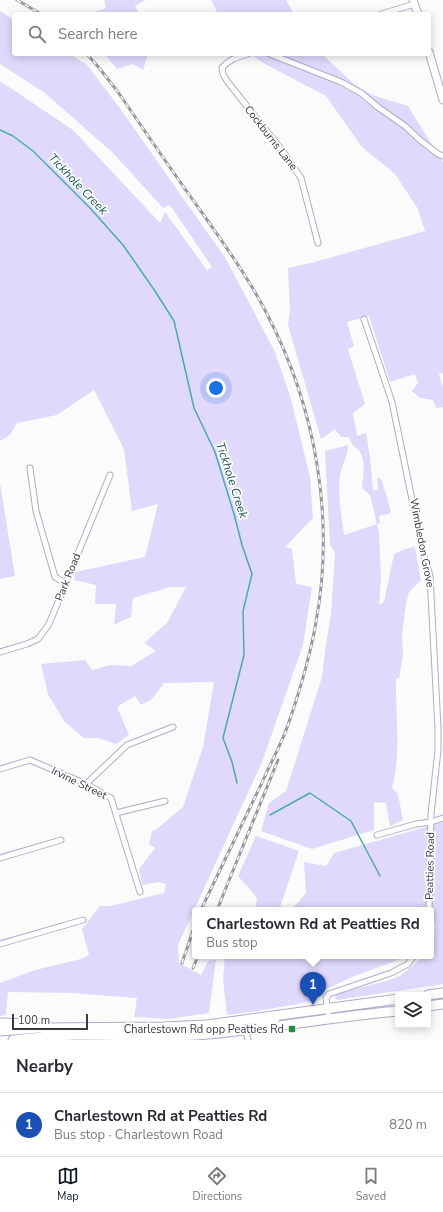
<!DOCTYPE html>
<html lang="en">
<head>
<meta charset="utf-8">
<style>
	:root { --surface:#fff; --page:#f7f7f7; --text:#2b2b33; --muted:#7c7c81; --line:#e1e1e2; --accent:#111827 }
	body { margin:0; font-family:"Nunito Sans",sans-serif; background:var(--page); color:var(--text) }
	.controls { position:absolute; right:12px; bottom:12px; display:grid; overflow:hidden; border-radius:4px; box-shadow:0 2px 10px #0003 }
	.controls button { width:36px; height:36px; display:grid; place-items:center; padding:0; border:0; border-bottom:1px solid var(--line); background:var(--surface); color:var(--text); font:20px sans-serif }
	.scale { position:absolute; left:12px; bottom:10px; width:76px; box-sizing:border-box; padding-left:4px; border:2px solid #3a3844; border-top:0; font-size:11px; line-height:14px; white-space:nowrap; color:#3a3844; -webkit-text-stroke:3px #fff; paint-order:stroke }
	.you { position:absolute; left:216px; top:388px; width:14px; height:14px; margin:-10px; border:3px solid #fff; border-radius:50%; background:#1a73e8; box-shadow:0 0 0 6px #1a73e833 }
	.badge { display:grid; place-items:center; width:26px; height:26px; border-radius:50%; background:var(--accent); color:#fff; font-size:13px; font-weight:700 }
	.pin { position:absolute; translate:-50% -33px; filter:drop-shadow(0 1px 2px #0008) }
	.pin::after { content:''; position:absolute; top:21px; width:14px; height:12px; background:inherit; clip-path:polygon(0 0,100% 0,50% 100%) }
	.popup { position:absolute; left:192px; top:907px; width:242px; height:52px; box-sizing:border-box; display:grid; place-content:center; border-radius:4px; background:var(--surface); filter:drop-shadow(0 1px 3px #0005); font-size:13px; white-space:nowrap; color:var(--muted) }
	.popup b { font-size:15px; color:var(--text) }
	.popup::after { content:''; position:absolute; left:50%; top:100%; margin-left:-8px; border:8px solid transparent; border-top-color:var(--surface) }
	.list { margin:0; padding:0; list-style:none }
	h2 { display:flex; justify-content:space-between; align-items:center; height:52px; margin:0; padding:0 16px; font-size:17px }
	h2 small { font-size:13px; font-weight:400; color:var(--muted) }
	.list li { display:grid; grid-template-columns:26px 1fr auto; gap:12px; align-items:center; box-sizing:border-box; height:64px; padding:0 16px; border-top:1px solid var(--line) }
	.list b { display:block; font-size:15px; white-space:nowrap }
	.list p { margin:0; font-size:13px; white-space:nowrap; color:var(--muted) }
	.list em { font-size:13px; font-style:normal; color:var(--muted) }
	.icon { flex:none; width:22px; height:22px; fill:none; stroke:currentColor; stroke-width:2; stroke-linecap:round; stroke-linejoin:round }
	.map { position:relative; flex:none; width:443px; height:1040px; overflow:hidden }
	.search { position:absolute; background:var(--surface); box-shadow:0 2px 10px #0003; left:12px; right:12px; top:12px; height:44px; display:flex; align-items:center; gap:10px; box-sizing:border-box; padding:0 14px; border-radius:4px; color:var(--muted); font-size:15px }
	.sheet { height:116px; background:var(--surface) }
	nav { display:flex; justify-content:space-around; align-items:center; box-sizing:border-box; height:56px; border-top:1px solid var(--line); background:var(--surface); font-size:11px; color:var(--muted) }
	nav a { display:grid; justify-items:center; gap:2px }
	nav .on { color:var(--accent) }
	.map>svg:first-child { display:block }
	.green { fill:#e0d9fb }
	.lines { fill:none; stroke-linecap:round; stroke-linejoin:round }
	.stream { stroke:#47acb2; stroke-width:1.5 }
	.street-casing { stroke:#b1abc9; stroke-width:7 }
	.secondary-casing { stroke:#b1abc9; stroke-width:9 }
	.highway-casing { stroke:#b1abc9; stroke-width:11 }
	.street { stroke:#fff; stroke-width:5 }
	.secondary { stroke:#fff; stroke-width:7 }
	.highway { stroke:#fff; stroke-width:9 }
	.rail-casing { stroke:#99989e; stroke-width:3 }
	.rail { stroke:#fff; stroke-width:1.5; stroke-dasharray:4.5; stroke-linecap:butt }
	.poi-dot { fill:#278c41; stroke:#fff; stroke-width:1.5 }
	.labels { text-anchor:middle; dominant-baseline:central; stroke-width:3.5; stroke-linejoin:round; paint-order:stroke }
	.street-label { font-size:11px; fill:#3a3844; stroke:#fff }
	.poi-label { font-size:11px; fill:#3a3844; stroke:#fff; text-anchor:end }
	.water-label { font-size:12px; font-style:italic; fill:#195557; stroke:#fff }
</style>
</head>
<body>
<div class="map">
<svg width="443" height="1040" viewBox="0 0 443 1040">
	<rect width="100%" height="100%" fill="#fbfbfb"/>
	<path class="green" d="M104 0H145L135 6 139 14H87L106 8Z
		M211 0H286L294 14H218Z
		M0 11 14 20V54H69L86 64 84 61 119 107 226 259 275 352 291 399 310 477 313 518 285 547 292 549 296 584 312 587 303 645 262 762 178 945 179 963 201 975 208 961 216 960 209 1013 168 1019 134 1017 137 998 72 993 8 992 6 1015 0 1016V983L35 970 81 959 89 955 82 929 100 906H111L164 893 166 884 158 882 142 885 139 869 155 848 149 844 152 831 157 829 183 807 203 747 214 682 164 683 152 699 141 705 135 696 117 707 129 735 116 744 98 738H84L64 721 48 694 41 664 85 660 92 670 110 665 131 666 156 651 144 643 167 623 186 587H170L133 598 131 617 114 625 116 604H95L96 585 74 580 76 572 145 557 158 504 132 511 124 449 94 390 57 415 17 423 10 435 0 441V81L73 130 160 223 165 212 207 270 212 267 170 205 163 208 113 153 45 93 0 64Z
		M105 54H148L143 70 133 64 117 69Z
		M250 54H322L354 84 372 95 408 106 443 163V373L439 374 443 388V407L436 408 433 400 420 398 412 391 418 383 415 374 390 382 369 316 347 322 354 346 348 349 365 404 353 413 357 436 366 433 370 457 373 490H378L377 477 381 479 387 497 391 513 379 516 380 523 377 525 379 531 381 578 379 605 384 602 394 554 405 549 415 547 421 580 409 592 406 604 402 635 403 655 399 679 396 678C395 715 402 752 392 788L398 794 403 820 390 826 386 803 374 802V830L312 849 261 831 269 803 286 791 322 677 325 651 331 614 335 553 330 545 325 451 348 445C348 456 342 464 340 475 338 495 341 515 344 535L377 524 370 495 362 488C363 478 366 461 360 452 355 445 353 449 349 437H341L335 429 321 439 288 325 290 310 288 268 311 263 425 231 418 209 395 174 362 147 326 96 265 64Z
		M0 483 15 576 0 579Z
		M443 822V984L337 1000 335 997 336 994 386 981 400 976 424 956H431L435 925 431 921V910H291L306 893 304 862 326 866 334 853Z
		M256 836 299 851 279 910H255L257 898 238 876Z
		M225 956H400L398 960 352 977 322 991 309 1002 257 1011 227 1015 223 979Z"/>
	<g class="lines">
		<path class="stream" d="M0 130 13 136 33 151 90 208 123 245 155 291 174 321 194 408 215 452 234 514 242 545 252 574 243 611 244 655 223 738 232 762 237 783
			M270 815 310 793 351 821 380 876"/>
		<defs>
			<path id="street" d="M381 14 415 4
				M248 54C238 57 229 59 222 68L223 74 227 81 284 153 301 178 318 243
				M270 54 341 82 361 93 379 108 405 126 420 140 438 154 443 156
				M364 319 392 402 423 553 430 576 438 728V750L431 814 429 910
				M30 468 36 511 55 577 65 583
				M0 652 27 644 38 639 49 624 110 475
				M0 769 30 760 86 784 111 798 140 892
				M86 784 127 745 173 727
				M116 813 165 801
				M377 835 416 824 431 822 443 818
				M0 858 61 840
				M0 944 83 920
				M329 1019 326 998 329 994 391 973 408 964 414 956
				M256 1025 277 1019
				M223 1027 241 1025 246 1030
				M246 1030 248 1040"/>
			<path id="secondary" d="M413 0 418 14
				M429 52 443 100"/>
			<path id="highway" d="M428 995 443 993
				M428 1006 443 1004
				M0 1023 30 1024
				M0 1031 39 1028 163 1027 207 1025 398 999
				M13 1040C34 1038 56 1035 77 1035 116 1035 156 1037 196 1035 263 1030 330 1017 398 1011"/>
		</defs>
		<use href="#street" class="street-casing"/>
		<use href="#secondary" class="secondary-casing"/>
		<use href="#highway" class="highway-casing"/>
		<use href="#street" class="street"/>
		<use href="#secondary" class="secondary"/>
		<use href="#highway" class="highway"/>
		<defs>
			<path id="rail" d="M17 0 41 14
				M87 54 100 69 118 92C146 133 174 174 203 214 226 247 250 280 268 316 316 409 335 519 316 622 310 657 300 690 289 722 283 741 273 758 265 776 244 821 222 865 201 910
				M217 910 278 760
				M182 963 195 925
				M193 968 198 956"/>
		</defs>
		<use href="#rail" class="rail-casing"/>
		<use href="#rail" class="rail"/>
	</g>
	<rect class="poi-dot" x="288" y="1025" width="8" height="8" rx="2"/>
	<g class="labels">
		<g class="street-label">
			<text transform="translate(271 138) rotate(52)">Cockburns Lane</text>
			<text transform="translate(422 543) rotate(79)">Wimbledon Grove</text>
			<text transform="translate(68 577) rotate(-68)">Park Road</text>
			<text transform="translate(79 783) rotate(26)">Irvine Street</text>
			<text transform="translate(430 866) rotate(-89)">Peatties Road</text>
		</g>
		<g class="poi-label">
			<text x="284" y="1029">Charlestown Rd opp Peatties Rd</text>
		</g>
		<g class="water-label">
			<text transform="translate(78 184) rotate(46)">Tickhole Creek</text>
			<text transform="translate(232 480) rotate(72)">Tickhole Creek</text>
		</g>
	</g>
</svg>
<div class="controls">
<button><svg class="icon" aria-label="layers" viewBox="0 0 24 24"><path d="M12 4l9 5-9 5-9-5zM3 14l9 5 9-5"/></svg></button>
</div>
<div class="scale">100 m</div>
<div class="you"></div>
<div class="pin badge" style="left:313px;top:1005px;background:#1a4fb4">1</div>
<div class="popup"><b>Charlestown Rd at Peatties Rd</b>Bus stop</div>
<div class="search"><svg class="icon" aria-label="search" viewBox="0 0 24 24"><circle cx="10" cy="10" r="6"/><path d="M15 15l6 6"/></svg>Search here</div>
</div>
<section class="sheet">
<h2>Nearby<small></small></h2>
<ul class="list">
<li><span class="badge" style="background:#1a4fb4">1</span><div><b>Charlestown Rd at Peatties Rd</b><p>Bus stop · Charlestown Road</p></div><em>820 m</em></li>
</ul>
</section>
<nav>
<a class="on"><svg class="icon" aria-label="map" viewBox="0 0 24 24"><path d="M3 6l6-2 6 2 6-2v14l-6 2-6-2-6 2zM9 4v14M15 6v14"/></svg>Map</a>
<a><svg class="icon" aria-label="directions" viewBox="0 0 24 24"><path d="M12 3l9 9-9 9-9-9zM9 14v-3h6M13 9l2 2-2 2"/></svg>Directions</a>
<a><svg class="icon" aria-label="saved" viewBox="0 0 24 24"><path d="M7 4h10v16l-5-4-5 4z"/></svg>Saved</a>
</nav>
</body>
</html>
